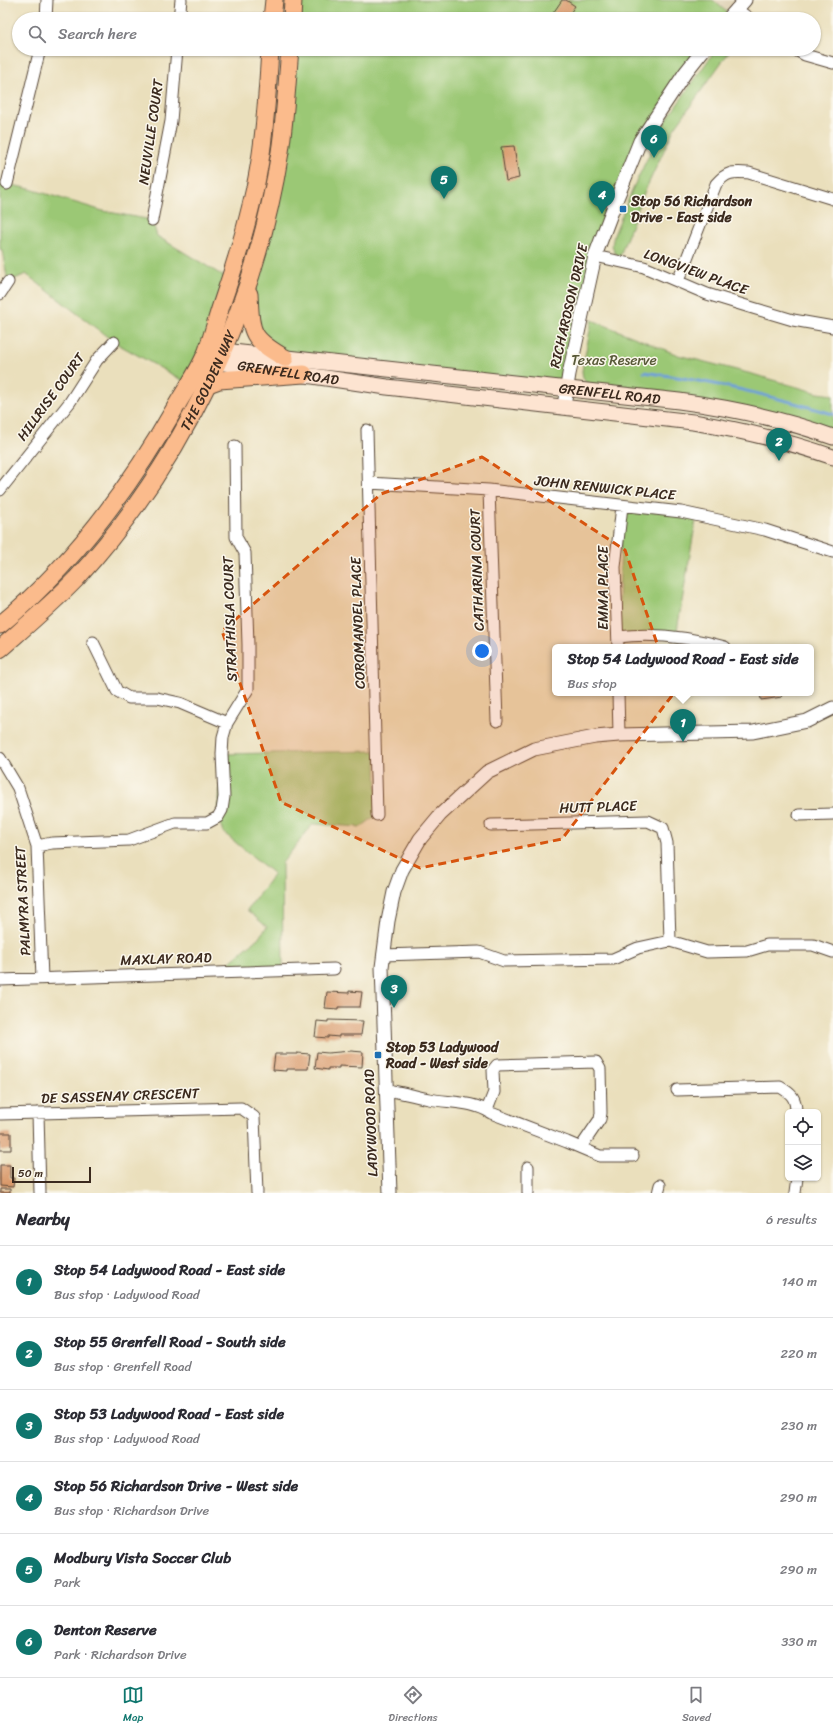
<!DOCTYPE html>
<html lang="en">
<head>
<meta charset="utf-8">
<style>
	:root { --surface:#fff; --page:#f2f2f3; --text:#2b2b33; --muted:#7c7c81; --line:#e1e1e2; --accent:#0f766e }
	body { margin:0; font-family:Sriracha,sans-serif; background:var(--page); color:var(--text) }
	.controls { position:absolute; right:12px; bottom:12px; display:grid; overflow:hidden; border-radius:6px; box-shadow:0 1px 3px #0004 }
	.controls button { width:36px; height:36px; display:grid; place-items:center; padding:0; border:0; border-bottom:1px solid var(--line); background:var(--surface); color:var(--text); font:20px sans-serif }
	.scale { position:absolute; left:12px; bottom:10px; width:79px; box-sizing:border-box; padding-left:4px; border:2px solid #3b2a1e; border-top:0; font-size:11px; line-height:14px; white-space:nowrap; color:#3b2a1e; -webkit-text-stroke:3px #fbf7ec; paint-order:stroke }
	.you { position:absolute; left:482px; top:651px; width:14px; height:14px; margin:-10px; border:3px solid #fff; border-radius:50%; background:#1a73e8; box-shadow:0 0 0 6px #1a73e833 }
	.badge { display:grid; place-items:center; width:26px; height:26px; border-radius:50%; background:var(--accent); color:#fff; font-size:13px; font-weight:700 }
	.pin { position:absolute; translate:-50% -33px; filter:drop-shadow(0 1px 2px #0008) }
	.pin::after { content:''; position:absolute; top:21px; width:14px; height:12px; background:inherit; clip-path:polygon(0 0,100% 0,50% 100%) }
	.popup { position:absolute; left:552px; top:644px; width:262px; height:52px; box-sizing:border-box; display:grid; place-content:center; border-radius:6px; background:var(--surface); filter:drop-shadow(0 1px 3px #0005); font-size:13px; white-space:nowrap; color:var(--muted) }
	.popup b { font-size:15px; color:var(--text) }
	.popup::after { content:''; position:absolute; left:50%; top:100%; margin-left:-8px; border:8px solid transparent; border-top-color:var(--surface) }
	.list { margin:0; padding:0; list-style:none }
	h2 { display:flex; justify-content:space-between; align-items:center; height:52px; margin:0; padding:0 16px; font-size:17px }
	h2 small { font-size:13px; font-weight:400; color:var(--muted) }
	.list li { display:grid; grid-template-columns:26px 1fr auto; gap:12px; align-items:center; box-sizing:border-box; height:72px; padding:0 16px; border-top:1px solid var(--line) }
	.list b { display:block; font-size:15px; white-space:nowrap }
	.list p { margin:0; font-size:13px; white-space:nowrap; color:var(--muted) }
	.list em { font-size:13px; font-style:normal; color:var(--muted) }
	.icon { flex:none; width:22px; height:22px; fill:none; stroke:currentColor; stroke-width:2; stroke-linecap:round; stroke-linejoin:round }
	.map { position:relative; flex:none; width:833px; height:1193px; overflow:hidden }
	.search { position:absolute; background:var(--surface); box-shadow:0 1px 3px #0004; left:12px; right:12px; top:12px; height:44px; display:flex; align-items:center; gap:10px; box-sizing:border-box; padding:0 14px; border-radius:22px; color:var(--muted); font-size:15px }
	.sheet { height:484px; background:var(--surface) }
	nav { display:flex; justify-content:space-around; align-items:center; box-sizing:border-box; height:56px; border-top:1px solid var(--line); background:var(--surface); font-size:11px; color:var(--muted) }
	nav a { display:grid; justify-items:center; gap:2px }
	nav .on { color:var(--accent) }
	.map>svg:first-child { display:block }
	.built { fill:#ddcfb1 }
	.green { fill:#9bc875; stroke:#6b794a }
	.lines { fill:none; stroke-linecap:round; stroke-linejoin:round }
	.stream { stroke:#6e9fd8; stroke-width:3 }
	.building { fill:#d9996a }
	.minor-casing { stroke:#554536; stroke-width:13 }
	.tertiary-casing { stroke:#554536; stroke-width:15 }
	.secondary-casing { stroke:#554536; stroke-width:17 }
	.primary-casing { stroke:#554536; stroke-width:19 }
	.minor { stroke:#fff; stroke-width:11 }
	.tertiary { stroke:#fff; stroke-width:13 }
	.secondary { stroke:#fde4d1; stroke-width:15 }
	.primary { stroke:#fbbb8c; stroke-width:17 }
	.marked { fill:#d7540e; fill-opacity:0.2; stroke:#d7540e; stroke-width:3; stroke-dasharray:8 5; stroke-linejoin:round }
	.poi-dot { fill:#1f6fb2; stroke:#fbf7ec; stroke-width:1.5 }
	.labels { text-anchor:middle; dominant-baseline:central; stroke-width:3; stroke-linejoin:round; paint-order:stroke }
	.street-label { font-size:14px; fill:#3b2a1e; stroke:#fbf7ec }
	.poi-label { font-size:14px; font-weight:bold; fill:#3b2a1e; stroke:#fbf7ec; text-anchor:start }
	.park-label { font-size:14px; fill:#585938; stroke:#fbf7ec }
</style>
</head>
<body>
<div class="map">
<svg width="833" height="1193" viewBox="0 0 833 1193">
	<rect width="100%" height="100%" fill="#fbf7ec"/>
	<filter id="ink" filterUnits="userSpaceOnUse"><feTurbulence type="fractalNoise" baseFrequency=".025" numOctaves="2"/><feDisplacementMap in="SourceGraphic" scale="8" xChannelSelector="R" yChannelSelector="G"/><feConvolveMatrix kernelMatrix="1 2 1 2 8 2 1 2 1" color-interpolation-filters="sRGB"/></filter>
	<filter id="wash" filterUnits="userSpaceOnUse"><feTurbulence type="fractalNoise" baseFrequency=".012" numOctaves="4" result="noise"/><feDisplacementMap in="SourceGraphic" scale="16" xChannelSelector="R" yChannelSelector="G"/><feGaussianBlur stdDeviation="0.9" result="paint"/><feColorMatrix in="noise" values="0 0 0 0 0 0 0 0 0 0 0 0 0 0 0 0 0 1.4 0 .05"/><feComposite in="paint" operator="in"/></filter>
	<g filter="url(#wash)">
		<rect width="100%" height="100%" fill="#eadfbc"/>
		<path class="built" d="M713 0H745L731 16Z"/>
		<path class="green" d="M294 0H713L731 16 728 19H293Z
			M289 49H704L640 141 595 256 566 388 285 358 259 341 250 281Z
			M716 49H731L674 129 644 193 619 258 614 252 612 245 614 235 633 188 665 122Z
			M7 184 30 189 103 211 152 220 157 236 230 280 189 384 114 342 26 274 8 282 2 250 0 249V185Z
			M592 320 678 355 752 374 818 393 833 395V432L587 384 583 378 582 371Z
			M622 506 697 514 676 636 618 637Z
			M376 751 377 815 361 827 313 824 282 863 283 970 224 967 259 937 267 927 247 910 274 874 223 832 218 817 222 754Z"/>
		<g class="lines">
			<path class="stream" d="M644 372C708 381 771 395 833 414"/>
		</g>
		<g id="blocks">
			<path class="building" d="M562 0H566L575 6 566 19H549Z
				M514 146 519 178 506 181 501 147Z
				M760 693H781L782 697 761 700Z
				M349 991 362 992 360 1007H338V1009L325 1008 327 992 349 993Z
				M328 1020 363 1021 361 1035H339V1037L328 1036V1038L315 1037 317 1021 328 1022Z
				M351 1051 363 1052 362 1067 339 1066V1068H328V1070L315 1068 317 1052 328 1053Z
				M297 1053 310 1054 308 1069H286V1071L273 1070 275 1054H297Z
				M0 1133H11V1150H0Z
				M0 1165H10V1178H14L13 1187 0 1186Z
				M0 1189H10V1193H0Z"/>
		</g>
	</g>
	<g filter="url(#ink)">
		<use href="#blocks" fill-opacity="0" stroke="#554536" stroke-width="1"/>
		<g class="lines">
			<defs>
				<path id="minor" d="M736 9 750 19
					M46 19 47 0
					M179 19 181 0
					M794 49 805 55 833 63
					M7 184 40 49
					M152 220 171 121 177 49
					M595 256 644 267 707 294 753 308 793 320 833 327
					M678 281 716 184C727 171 733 172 749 173L833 199
					M0 294 8 282
					M367 430 377 815
					M369 483 489 490 681 512 765 530 833 552
					M0 490 70 402 97 360 114 342
					M489 490 497 721
					M618 637C654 632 689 637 725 647
					M93 642 117 691 129 698H157L180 703 227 723
					M618 647 615 567 622 506
					M618 693 619 735
					M0 758 18 788 37 846 42 979
					M799 815 833 814
					M491 825 648 821 663 828 667 843 670 941
					M37 846 52 843 129 840 175 823H207L218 817 222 810 224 797 222 754 223 737 227 723 248 689V645L245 553 236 537 235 446
					M383 955 479 952 504 961 613 959 638 948 670 941 707 952 747 951 767 945H813L833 952
					M0 980 334 969
					M386 1090C401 1092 414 1096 429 1099 450 1103 473 1101 491 1113L567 1142 600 1156H633
					M677 1090 780 1087C792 1094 796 1098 796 1112
					M487 1110 494 1092 493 1070 497 1065 596 1062 600 1069 601 1113 600 1119 581 1147
					M38 1113 40 1193
					M0 1114 241 1108 254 1117 257 1193
					M528 1167V1193
					M658 1193 660 1185
					M795 1193 797 1178"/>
				<path id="tertiary" d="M728 19 745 0
					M564 406 569 374 595 256 617 198 640 141 685 73 704 49
					M390 1193 382 967 388 921 394 892 402 870 420 839 440 815 487 772 534 749 595 737 619 735 753 732 807 721 833 708"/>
				<g id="secondary">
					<path id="s1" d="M211 352 223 351 679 401C732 408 783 419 833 437"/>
					<path id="s2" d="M209 354 218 362 387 387 693 422C741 430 787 441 833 457"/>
				</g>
				<g id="primary">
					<path d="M272 19 274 0"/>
					<path d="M292 19 293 0"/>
					<path d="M249 294C251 333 250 338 285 358"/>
					<path d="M208 384 219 380 304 374"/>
					<path d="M0 625C74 564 131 486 178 403 188 386 200 369 207 351 213 334 217 317 223 300 239 253 254 204 261 154 266 119 268 84 270 49"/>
					<path id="s3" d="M0 649C26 626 52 604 76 579 185 460 255 310 280 152 285 118 287 83 290 49"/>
				</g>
			</defs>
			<use href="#minor" class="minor-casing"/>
			<use href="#tertiary" class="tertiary-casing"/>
			<use href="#secondary" class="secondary-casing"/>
			<use href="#primary" class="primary-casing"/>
			<use href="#minor" class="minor"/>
			<use href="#tertiary" class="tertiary"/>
			<use href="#secondary" class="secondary"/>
			<use href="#primary" class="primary"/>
		</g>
	</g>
	<path class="marked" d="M482 457 625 550 674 693 562 839 420 868 281 802 222 631 381 494Z"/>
	<g class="poi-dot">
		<rect x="619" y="205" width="8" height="8" rx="2"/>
		<rect x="374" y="1051" width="8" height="8" rx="2"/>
	</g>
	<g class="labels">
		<g class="street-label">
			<text transform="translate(151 132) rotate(-82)">NEUVILLE COURT</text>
			<text transform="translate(696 272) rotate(20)">LONGVIEW PLACE</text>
			<text transform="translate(569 306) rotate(-77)">RICHARDSON DRIVE</text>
			<text stroke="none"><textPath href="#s2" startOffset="83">GRENFELL ROAD</textPath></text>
			<text stroke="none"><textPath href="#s3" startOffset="343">THE GOLDEN WAY</textPath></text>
			<text stroke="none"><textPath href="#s1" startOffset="401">GRENFELL ROAD</textPath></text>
			<text transform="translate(51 397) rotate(-54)">HILLRISE COURT</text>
			<text transform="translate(605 488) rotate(6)">JOHN RENWICK PLACE</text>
			<text transform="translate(477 570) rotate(-92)">CATHARINA COURT</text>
			<text transform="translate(603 588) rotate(-90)">EMMA PLACE</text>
			<text transform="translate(230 619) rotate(-92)">STRATHISLA COURT</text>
			<text transform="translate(358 623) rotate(-92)">COROMANDEL PLACE</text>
			<text transform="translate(598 807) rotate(-2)">HUTT PLACE</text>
			<text transform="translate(23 901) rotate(-93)">PALMYRA STREET</text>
			<text transform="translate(166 959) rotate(-2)">MAXLAY ROAD</text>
			<text transform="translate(120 1096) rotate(-2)">DE SASSENAY CRESCENT</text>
			<text transform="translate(371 1123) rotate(-92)">LADYWOOD ROAD</text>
		</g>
		<g class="poi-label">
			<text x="631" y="201">Stop 56 Richardson<tspan x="631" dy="16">Drive - East side</tspan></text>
			<text x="386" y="1047">Stop 53 Ladywood<tspan x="386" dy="16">Road - West side</tspan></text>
		</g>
		<g class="park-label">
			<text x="614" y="360">Texas Reserve</text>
		</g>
	</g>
</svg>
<div class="controls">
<button><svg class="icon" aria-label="locate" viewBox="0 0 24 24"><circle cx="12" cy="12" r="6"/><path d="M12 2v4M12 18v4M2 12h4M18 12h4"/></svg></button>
<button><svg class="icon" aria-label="layers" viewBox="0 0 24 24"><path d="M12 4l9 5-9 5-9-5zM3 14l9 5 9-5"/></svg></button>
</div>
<div class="scale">50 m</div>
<div class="you"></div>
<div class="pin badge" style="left:683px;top:742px">1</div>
<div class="popup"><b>Stop 54 Ladywood Road - East side</b>Bus stop</div>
<div class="pin badge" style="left:779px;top:461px">2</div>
<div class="pin badge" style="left:394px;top:1008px">3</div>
<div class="pin badge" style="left:602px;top:214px">4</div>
<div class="pin badge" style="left:444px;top:199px">5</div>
<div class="pin badge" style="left:654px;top:158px">6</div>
<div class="search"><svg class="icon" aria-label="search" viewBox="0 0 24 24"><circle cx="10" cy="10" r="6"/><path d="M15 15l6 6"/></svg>Search here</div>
</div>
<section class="sheet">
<h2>Nearby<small>6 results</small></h2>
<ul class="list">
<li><span class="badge">1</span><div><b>Stop 54 Ladywood Road - East side</b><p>Bus stop · Ladywood Road</p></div><em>140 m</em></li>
<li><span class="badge">2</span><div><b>Stop 55 Grenfell Road - South side</b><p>Bus stop · Grenfell Road</p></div><em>220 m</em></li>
<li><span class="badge">3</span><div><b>Stop 53 Ladywood Road - East side</b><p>Bus stop · Ladywood Road</p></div><em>230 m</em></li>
<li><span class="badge">4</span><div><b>Stop 56 Richardson Drive - West side</b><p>Bus stop · Richardson Drive</p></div><em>290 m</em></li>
<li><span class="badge">5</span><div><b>Modbury Vista Soccer Club</b><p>Park</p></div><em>290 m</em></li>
<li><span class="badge">6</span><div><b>Denton Reserve</b><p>Park · Richardson Drive</p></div><em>330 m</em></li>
</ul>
</section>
<nav>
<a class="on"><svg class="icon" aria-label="map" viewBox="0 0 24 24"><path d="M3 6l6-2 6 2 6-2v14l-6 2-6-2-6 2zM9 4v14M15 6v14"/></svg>Map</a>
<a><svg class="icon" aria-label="directions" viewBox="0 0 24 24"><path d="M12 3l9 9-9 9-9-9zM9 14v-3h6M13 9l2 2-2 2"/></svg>Directions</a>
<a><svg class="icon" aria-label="saved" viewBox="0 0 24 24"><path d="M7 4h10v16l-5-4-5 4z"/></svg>Saved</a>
</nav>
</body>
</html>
